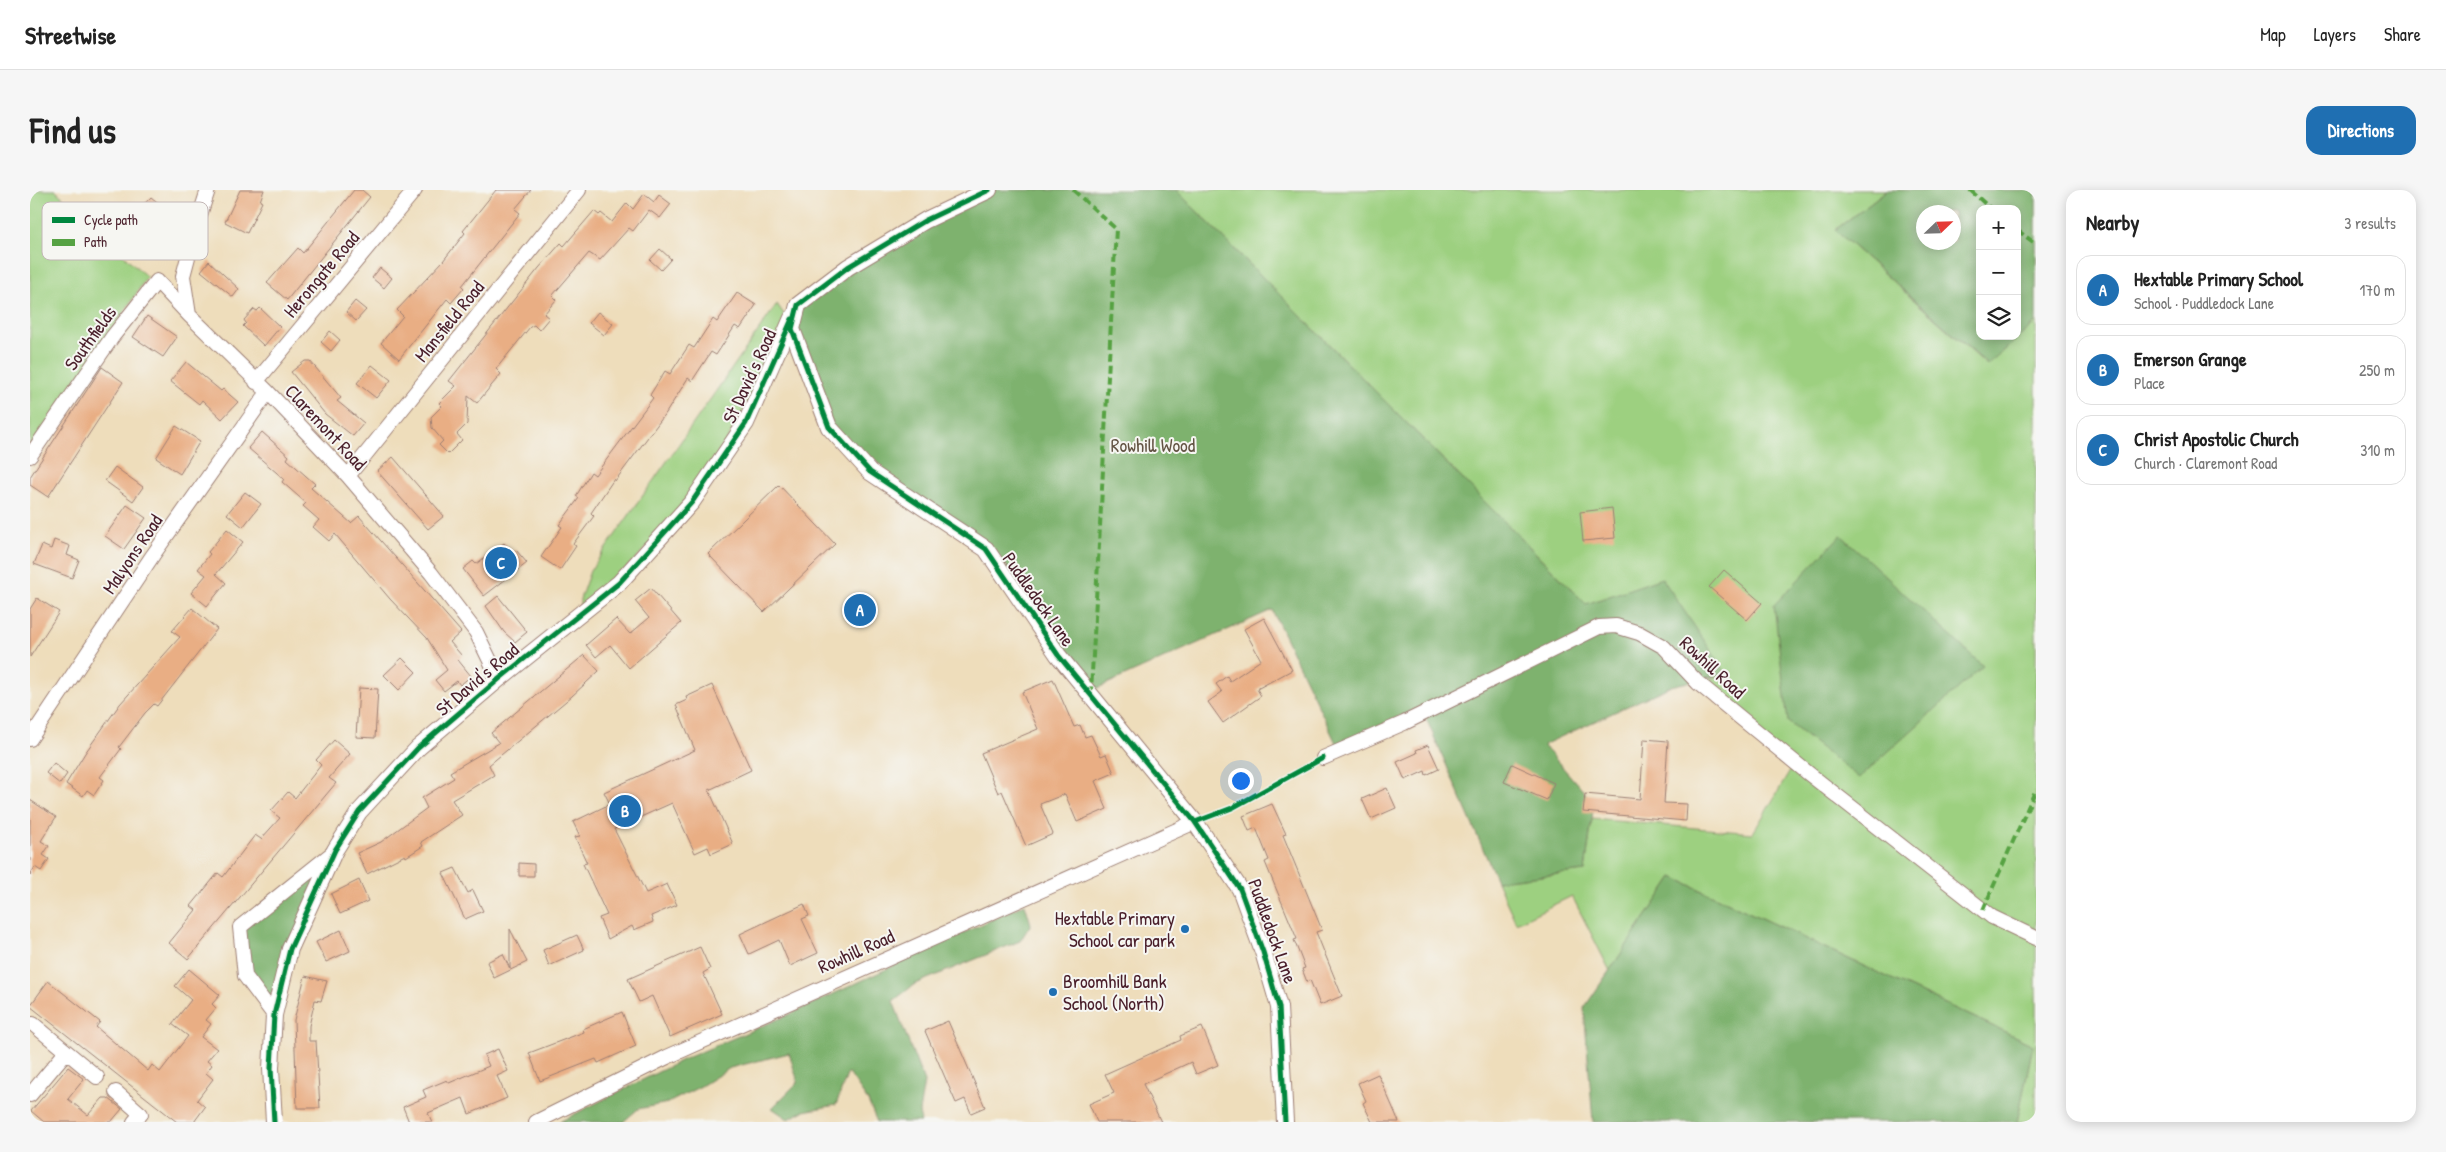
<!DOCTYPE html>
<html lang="en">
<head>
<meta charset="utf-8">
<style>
	:root { --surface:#fff; --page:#f6f6f6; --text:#222; --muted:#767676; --line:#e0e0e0; --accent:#1f6fb2 }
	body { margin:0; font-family:"Patrick Hand",sans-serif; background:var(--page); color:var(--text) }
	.controls { position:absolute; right:15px; top:15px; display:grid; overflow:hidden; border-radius:10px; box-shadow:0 2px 12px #0003 }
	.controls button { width:45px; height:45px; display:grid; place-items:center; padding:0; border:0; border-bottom:1px solid var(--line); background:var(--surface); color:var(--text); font:25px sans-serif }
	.compass { position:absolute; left:1886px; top:15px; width:45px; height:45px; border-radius:50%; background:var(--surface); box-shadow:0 2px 12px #0003; rotate:67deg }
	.you { position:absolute; left:1210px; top:590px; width:18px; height:18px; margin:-12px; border:4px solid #fff; border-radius:50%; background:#1a73e8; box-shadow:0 0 0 8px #1a73e833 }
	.badge { display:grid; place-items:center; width:32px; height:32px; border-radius:50%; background:var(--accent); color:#fff; font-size:16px; font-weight:700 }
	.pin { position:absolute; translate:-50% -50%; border:2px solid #fff; box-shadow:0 1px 5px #0006 }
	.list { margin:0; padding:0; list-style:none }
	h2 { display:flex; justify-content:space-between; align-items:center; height:65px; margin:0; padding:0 20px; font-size:21px }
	h2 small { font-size:16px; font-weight:400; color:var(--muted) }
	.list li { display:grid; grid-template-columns:32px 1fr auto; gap:15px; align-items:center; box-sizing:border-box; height:70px; margin:0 10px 10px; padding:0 10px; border:1px solid var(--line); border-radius:15px }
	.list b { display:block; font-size:19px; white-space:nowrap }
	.list p { margin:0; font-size:16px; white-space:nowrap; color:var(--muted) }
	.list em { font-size:16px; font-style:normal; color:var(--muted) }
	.icon { flex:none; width:28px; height:28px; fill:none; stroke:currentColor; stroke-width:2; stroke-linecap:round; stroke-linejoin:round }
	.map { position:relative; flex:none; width:2006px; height:932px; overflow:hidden; border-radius:15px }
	header { display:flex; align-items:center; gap:30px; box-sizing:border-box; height:70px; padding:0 25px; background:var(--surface); border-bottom:1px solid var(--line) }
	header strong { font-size:24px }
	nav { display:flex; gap:28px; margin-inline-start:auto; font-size:18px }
	.intro { display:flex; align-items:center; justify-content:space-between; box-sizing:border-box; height:120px; padding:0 30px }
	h1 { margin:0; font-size:35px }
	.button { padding:12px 22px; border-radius:15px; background:var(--accent); color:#fff; font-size:18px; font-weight:700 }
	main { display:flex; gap:30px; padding:0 30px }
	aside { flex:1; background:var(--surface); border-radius:15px; box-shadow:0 2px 12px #0003 }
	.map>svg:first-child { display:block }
	.green { fill:#9dd080; stroke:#747856 }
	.forest { fill:#7eb26e; stroke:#64684c; fill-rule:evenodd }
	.building { fill:#e9ae84 }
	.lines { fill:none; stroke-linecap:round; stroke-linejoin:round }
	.minor-casing { stroke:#9c7e73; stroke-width:16 }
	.tertiary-casing { stroke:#9c7e73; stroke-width:18 }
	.minor { stroke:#fff; stroke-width:14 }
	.tertiary { stroke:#fff; stroke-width:16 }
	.quiet { stroke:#56a243; stroke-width:4; stroke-dasharray:8 4; stroke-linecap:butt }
	.cycleway-casing { stroke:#f6f6f2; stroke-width:8 }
	.cycleway { stroke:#00873e; stroke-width:5 }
	.poi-dot { fill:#1f6fb2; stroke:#f6f6f2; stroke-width:2 }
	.labels { text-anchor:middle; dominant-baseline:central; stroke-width:4; stroke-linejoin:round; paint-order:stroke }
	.street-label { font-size:19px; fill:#4a1f2b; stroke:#f6f6f2 }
	.park-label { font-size:19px; fill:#635444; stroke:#f6f6f2 }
	.poi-label { font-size:19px; fill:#4a1f2b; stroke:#f6f6f2; text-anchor:end }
	.key { fill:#f6f6f2; stroke:#c2b6b6; stroke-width:1 }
	.key-label { font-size:14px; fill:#4a1f2b }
</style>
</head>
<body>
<header>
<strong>Streetwise</strong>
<nav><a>Map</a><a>Layers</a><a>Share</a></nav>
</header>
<div class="intro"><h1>Find us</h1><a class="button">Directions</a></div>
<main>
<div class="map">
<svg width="2006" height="932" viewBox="0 0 2006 932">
	<rect width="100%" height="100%" fill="#f6f6f2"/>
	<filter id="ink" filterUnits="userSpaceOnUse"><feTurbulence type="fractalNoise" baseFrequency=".02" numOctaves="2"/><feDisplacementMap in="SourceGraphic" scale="10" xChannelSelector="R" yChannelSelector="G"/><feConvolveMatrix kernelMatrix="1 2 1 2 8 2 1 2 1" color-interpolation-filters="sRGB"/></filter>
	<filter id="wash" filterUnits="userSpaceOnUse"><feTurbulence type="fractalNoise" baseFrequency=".0096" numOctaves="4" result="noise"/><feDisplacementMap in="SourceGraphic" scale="20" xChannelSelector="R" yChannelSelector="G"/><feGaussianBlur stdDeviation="1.12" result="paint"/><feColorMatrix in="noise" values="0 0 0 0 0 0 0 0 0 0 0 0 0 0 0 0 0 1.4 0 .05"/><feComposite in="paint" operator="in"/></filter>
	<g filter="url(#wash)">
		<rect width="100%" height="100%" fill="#edb"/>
		<path class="green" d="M0 0H25L117 87 0 266Z
			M1146 0H1857L1805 40 1957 175 2006 132V932H1987L2003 855 1643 687 1580 781 1542 706 1486 733 1467 691 1555 681 1562 629 1723 643 1765 573 1668 493 1695 483 1556 414Z
			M747 114 760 133 745 165 662 312 550 424V409L560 381Z"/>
		<path class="forest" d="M962 0H1146L1556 414 1632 388 1696 483 1641 496 1513 555 1564 613 1555 681 1467 691 1391 517 1307 555 1242 420 1061 501 957 358 840 280 800 236 765 139 770 117 819 78Z
			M1857 0H2006V132L1958 175 1805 40ZM1950 19H1987V146H1950ZM1924 22V52H1894V22Z
			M1811 345 1953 476 1829 588 1758 532 1744 415Z
			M302 664 245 820 218 786 213 737Z
			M1643 687 2003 855 1987 932H1563L1554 818Z
			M995 714 1001 734 990 751 885 794 863 811 894 892 889 922 891 932H847L838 911 818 882 806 915 774 921 758 929 742 918 768 892 759 863 700 878 671 896 638 913 608 919 593 932H529L652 870 765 822Z"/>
		<g id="blocks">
			<path class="building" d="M210 0H234L230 11 232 12 217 43 195 32Z
				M324 0H332L340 7 257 110 237 93 268 58 273 63Z
				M466 0H501L485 19 490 23 432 96 434 98 421 113 417 109 369 169 351 153 373 126 367 120 413 71 435 43 433 41Z
				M614 4 624 12 629 5 641 14 630 28 619 20 603 41 599 38 570 70 559 63 522 106 526 110 514 124 519 128 509 140 504 135 500 137 466 179 471 184 447 213 438 206 437 234 427 244 432 250 418 264 409 255 413 251 402 238 401 227 412 216 409 213 426 196 419 191 509 78 531 53 534 56 564 21 569 25 571 23 582 32 597 13 603 19Z
				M121 7 137 20 101 64 87 52 93 46 88 42Z
				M630 59 641 69 631 80 620 70Z
				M179 71 209 99 203 107 171 81Z
				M350 78 362 88 354 98 342 88Z
				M707 103 726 115 710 139 705 136 686 165 681 162 662 191 658 188 636 223 585 291 584 289 561 323 564 326 543 354 546 356 530 380 511 367 532 337 529 335 549 308 546 306 561 282 565 285 623 208 620 205 635 181 640 184 659 155 664 158 683 129 687 132Z
				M325 111 336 120 326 131 316 122Z
				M230 118 250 137 234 156 213 136 216 133 214 130 224 119 227 121Z
				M568 122 583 134 574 145 559 133Z
				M117 126 147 147 133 167 103 147Z
				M300 141 310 150 301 161 291 152Z
				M275 171H280L311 208 307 211 334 233 323 246 295 224 261 182Z
				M156 172 191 201 193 199 208 212 192 229 172 210 169 214 140 191Z
				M342 175 361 190 346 208 327 193Z
				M72 177 93 192 18 307 0 295V287Z
				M146 236 170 251 150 284 126 268Z
				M232 242 259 266 257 269 285 294 281 298 321 333 329 326 431 442 420 452 432 466 428 470 441 486 430 495 427 491 414 501 405 490 417 480 397 448 360 409 305 344 299 351 283 337 289 330 273 316 276 313 252 292 254 289 218 258Z
				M363 267 414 326 398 339 347 281Z
				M85 277 113 297 103 311 75 291Z
				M749 295 805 354 734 422 678 364Z
				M215 302 231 314 213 337 197 324Z
				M97 315 116 328 94 359 75 346Z
				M1582 318 1585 348 1553 351 1550 322Z
				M197 339 213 352 186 384 196 393 177 416 161 403 176 385 168 379 180 364 178 362Z
				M24 350 40 356 37 365 49 370 42 388 4 374 12 355 21 359Z
				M474 353 482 363 486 360 497 373 454 406 433 379 443 371 446 374Z
				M1694 380 1732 413 1717 430 1679 397Z
				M621 398 651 433 599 478 580 455 566 467 556 455 586 429 600 444 619 428 605 411Z
				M468 406 497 442 485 452 474 442 456 416Z
				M7 408 29 422 0 467V419Z
				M162 418 187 439 127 516 124 514 115 523 89 557 91 559 70 587 74 590 64 605 57 600 53 606 36 594 55 563 90 514 150 447 142 441Z
				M1234 428 1262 480 1227 499 1231 506 1193 533 1178 512 1192 502 1186 494 1197 486 1200 491 1231 470 1214 439Z
				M554 465 569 481 542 506 459 575 464 585 422 610 432 625 391 652 393 656 376 667 375 665 337 684 327 663 351 652 397 618 392 608 424 588 420 582 469 553 461 543Z
				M372 468 386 482 369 500 354 485Z
				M1023 489 1044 537 1050 535 1055 547 1061 545 1071 566 1076 564 1084 583 1065 591 1077 619 1047 632 1035 604 1010 614 1023 644 996 656 972 601 968 603 951 563 1008 539 992 502Z
				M682 495 721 580 679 600 703 654 681 664 678 657 665 663 642 613 584 639 616 703 637 694 647 715 621 726 623 732 604 740 602 736 578 749 569 728 577 725 553 674 557 673 545 647 550 646 543 632 580 614 574 602 665 560 646 515 657 510 656 507Z
				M329 498 348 499 345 548 326 547Z
				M1614 549 1638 551 1634 613 1657 614 1656 631 1553 622 1555 604 1610 609Z
				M304 550 320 564 299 588 306 593 158 769 139 753 166 720 161 716 188 683 193 687 225 645 231 649 250 628 241 621 258 602 265 608 291 575 286 570Z
				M1398 555 1409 579 1396 585 1395 581 1375 590 1367 572 1387 563 1386 560Z
				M24 573 37 584 30 594 16 583Z
				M1482 574 1524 593 1517 610 1474 592Z
				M1357 598 1366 618 1341 629 1332 609Z
				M0 610 26 627 11 651 19 656 13 665 19 669 11 681 5 677 0 685Z
				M1242 614 1256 644 1253 645 1292 740 1286 742 1312 806 1290 815 1280 790 1277 792 1272 779 1275 778 1264 750 1267 749 1235 672 1239 670 1226 638 1219 641 1213 626Z
				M489 673 504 674V686H489Z
				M425 678 438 703 443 700 453 721 435 729 413 683Z
				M329 690 338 711 310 724 301 704Z
				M774 714 779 726 772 729 788 763 760 776 749 750 719 764 710 744Z
				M480 739 497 772 464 788 457 772 473 764 480 779Z
				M311 740 320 761 296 772 286 752Z
				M547 745 554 760 519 776 513 760Z
				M670 757 680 779 673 783 692 824 640 847 622 806 609 812 598 789Z
				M159 779 190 805 182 814 186 818 176 830 181 834 171 847 187 859 177 871 182 875 176 883 183 889 167 910 175 917 164 932H147L0 816 18 791 70 832 66 837 118 881 122 875 130 882 158 846 142 834 161 810 145 796Z
				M275 786 297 791 291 811 285 810 279 836V851H286L290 918H267L264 830Z
				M592 822 606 856 568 873 566 869 510 891 499 863 554 842 553 839Z
				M918 831 955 917 941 923 935 909 926 913 895 841Z
				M1172 837 1188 875 1166 884 1161 872 1113 894 1131 932H1067L1059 914 1084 903 1075 884 1151 850 1150 846Z
				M468 859 478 881 467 886 477 908 439 924 433 908 398 923 402 932H379L373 917 396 907 393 900 417 890 419 893 459 876 454 865Z
				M38 877 54 889 38 909 58 925 73 908H78L92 919 81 932H14L1 921Z
				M1348 884 1363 918 1369 932H1342L1333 913 1336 911 1328 893Z"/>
		</g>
	</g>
	<g filter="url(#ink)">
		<use href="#blocks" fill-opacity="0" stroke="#9c7e73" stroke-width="1"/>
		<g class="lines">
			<defs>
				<path id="minor" d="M178 0 166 37 153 86 159 125 238 202 318 286 401 383 446 442 469 489
					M226 192 385 0
					M0 266 83 146 127 91 159 125
					M318 286 549 0
					M0 549 123 365 238 202
					M1293 568 1374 533 1569 437 1586 436 1609 443 1634 457 1668 493 1778 583 1962 727 2006 748
					M244 825 215 786 210 737 305 661
					M3 834 67 887
					M86 902 111 924 104 932
					M0 905 36 862
					M506 932 637 867 1165 632"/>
				<path id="tertiary" d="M959 0 896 30 818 77 768 115 762 139 799 237 840 282 956 359 1028 465 1165 632 1210 699 1233 762 1249 817 1255 932
					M244 932 241 878 244 825 260 759 305 660 329 622 388 558 469 489 589 393 662 312 716 233 762 128"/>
			</defs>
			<use href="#minor" class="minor-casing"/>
			<use href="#tertiary" class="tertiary-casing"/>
			<use href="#minor" class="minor"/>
			<use href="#tertiary" class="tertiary"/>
			<path class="quiet" d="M1043 0 1086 39 1061 502
				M1940 0 1961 19
				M1987 40 2006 54
				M1953 720 2006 599"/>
			<defs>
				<path id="cycleway" d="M959 0 896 30 818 77 768 115 762 139 799 237 840 282 956 359 1028 465 1165 632 1210 699 1233 762 1249 817 1255 932
					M1165 632 1202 618 1293 568
					M244 932 241 878 244 825 260 759 305 660 329 622 388 558 469 489 589 393 662 312 716 233 762 129"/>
			</defs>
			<use href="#cycleway" class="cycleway-casing"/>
			<use href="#cycleway" class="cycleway"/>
		</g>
	</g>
	<g class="poi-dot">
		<circle cx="1155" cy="739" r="5"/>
		<circle cx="1023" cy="802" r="5"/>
	</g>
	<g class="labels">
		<g class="street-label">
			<text transform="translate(291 84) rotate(-50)">Herongate Road</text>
			<text transform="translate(419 131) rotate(-51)">Mansfield Road</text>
			<text transform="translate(60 148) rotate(-54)">Southfields</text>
			<text transform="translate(719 186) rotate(-65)">St David's Road</text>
			<text transform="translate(296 237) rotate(47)">Claremont Road</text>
			<text transform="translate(102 364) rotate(-56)">Malyons Road</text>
			<text transform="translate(1009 409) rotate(55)">Puddledock Lane</text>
			<text transform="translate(1683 477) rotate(43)">Rowhill Road</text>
			<text transform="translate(447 489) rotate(-40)">St David's Road</text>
			<text transform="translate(1243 741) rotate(70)">Puddledock Lane</text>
			<text transform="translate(826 761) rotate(-24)">Rowhill Road</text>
		</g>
		<g class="park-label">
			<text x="1123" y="255">Rowhill Wood</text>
		</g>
		<g class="poi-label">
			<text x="1145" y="728">Hextable Primary<tspan x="1145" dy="22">School car park</tspan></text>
			<text x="1033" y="791" text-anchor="start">Broomhill Bank<tspan x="1033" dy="22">School (North)</tspan></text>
		</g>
	</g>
	<rect x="12" y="12" width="166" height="58" rx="8" class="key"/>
	<rect x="22" y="27" width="23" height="6" fill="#00873e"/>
	<rect x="22" y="49" width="23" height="7" fill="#56a243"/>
	<g class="key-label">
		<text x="54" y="35">Cycle path</text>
		<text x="54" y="57">Path</text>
	</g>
</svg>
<div class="controls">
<button>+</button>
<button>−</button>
<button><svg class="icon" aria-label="layers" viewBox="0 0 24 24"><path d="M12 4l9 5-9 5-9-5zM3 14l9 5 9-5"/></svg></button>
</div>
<svg class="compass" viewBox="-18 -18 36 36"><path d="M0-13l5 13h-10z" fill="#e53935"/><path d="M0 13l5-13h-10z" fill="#767676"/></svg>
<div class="you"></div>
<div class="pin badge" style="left:830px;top:420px">A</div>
<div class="pin badge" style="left:595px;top:621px">B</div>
<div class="pin badge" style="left:471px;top:373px">C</div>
</div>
<aside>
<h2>Nearby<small>3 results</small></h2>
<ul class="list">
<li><span class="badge">A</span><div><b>Hextable Primary School</b><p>School · Puddledock Lane</p></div><em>170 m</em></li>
<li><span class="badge">B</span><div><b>Emerson Grange</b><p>Place</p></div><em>250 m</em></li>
<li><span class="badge">C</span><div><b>Christ Apostolic Church</b><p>Church · Claremont Road</p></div><em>310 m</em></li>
</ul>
</aside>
</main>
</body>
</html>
